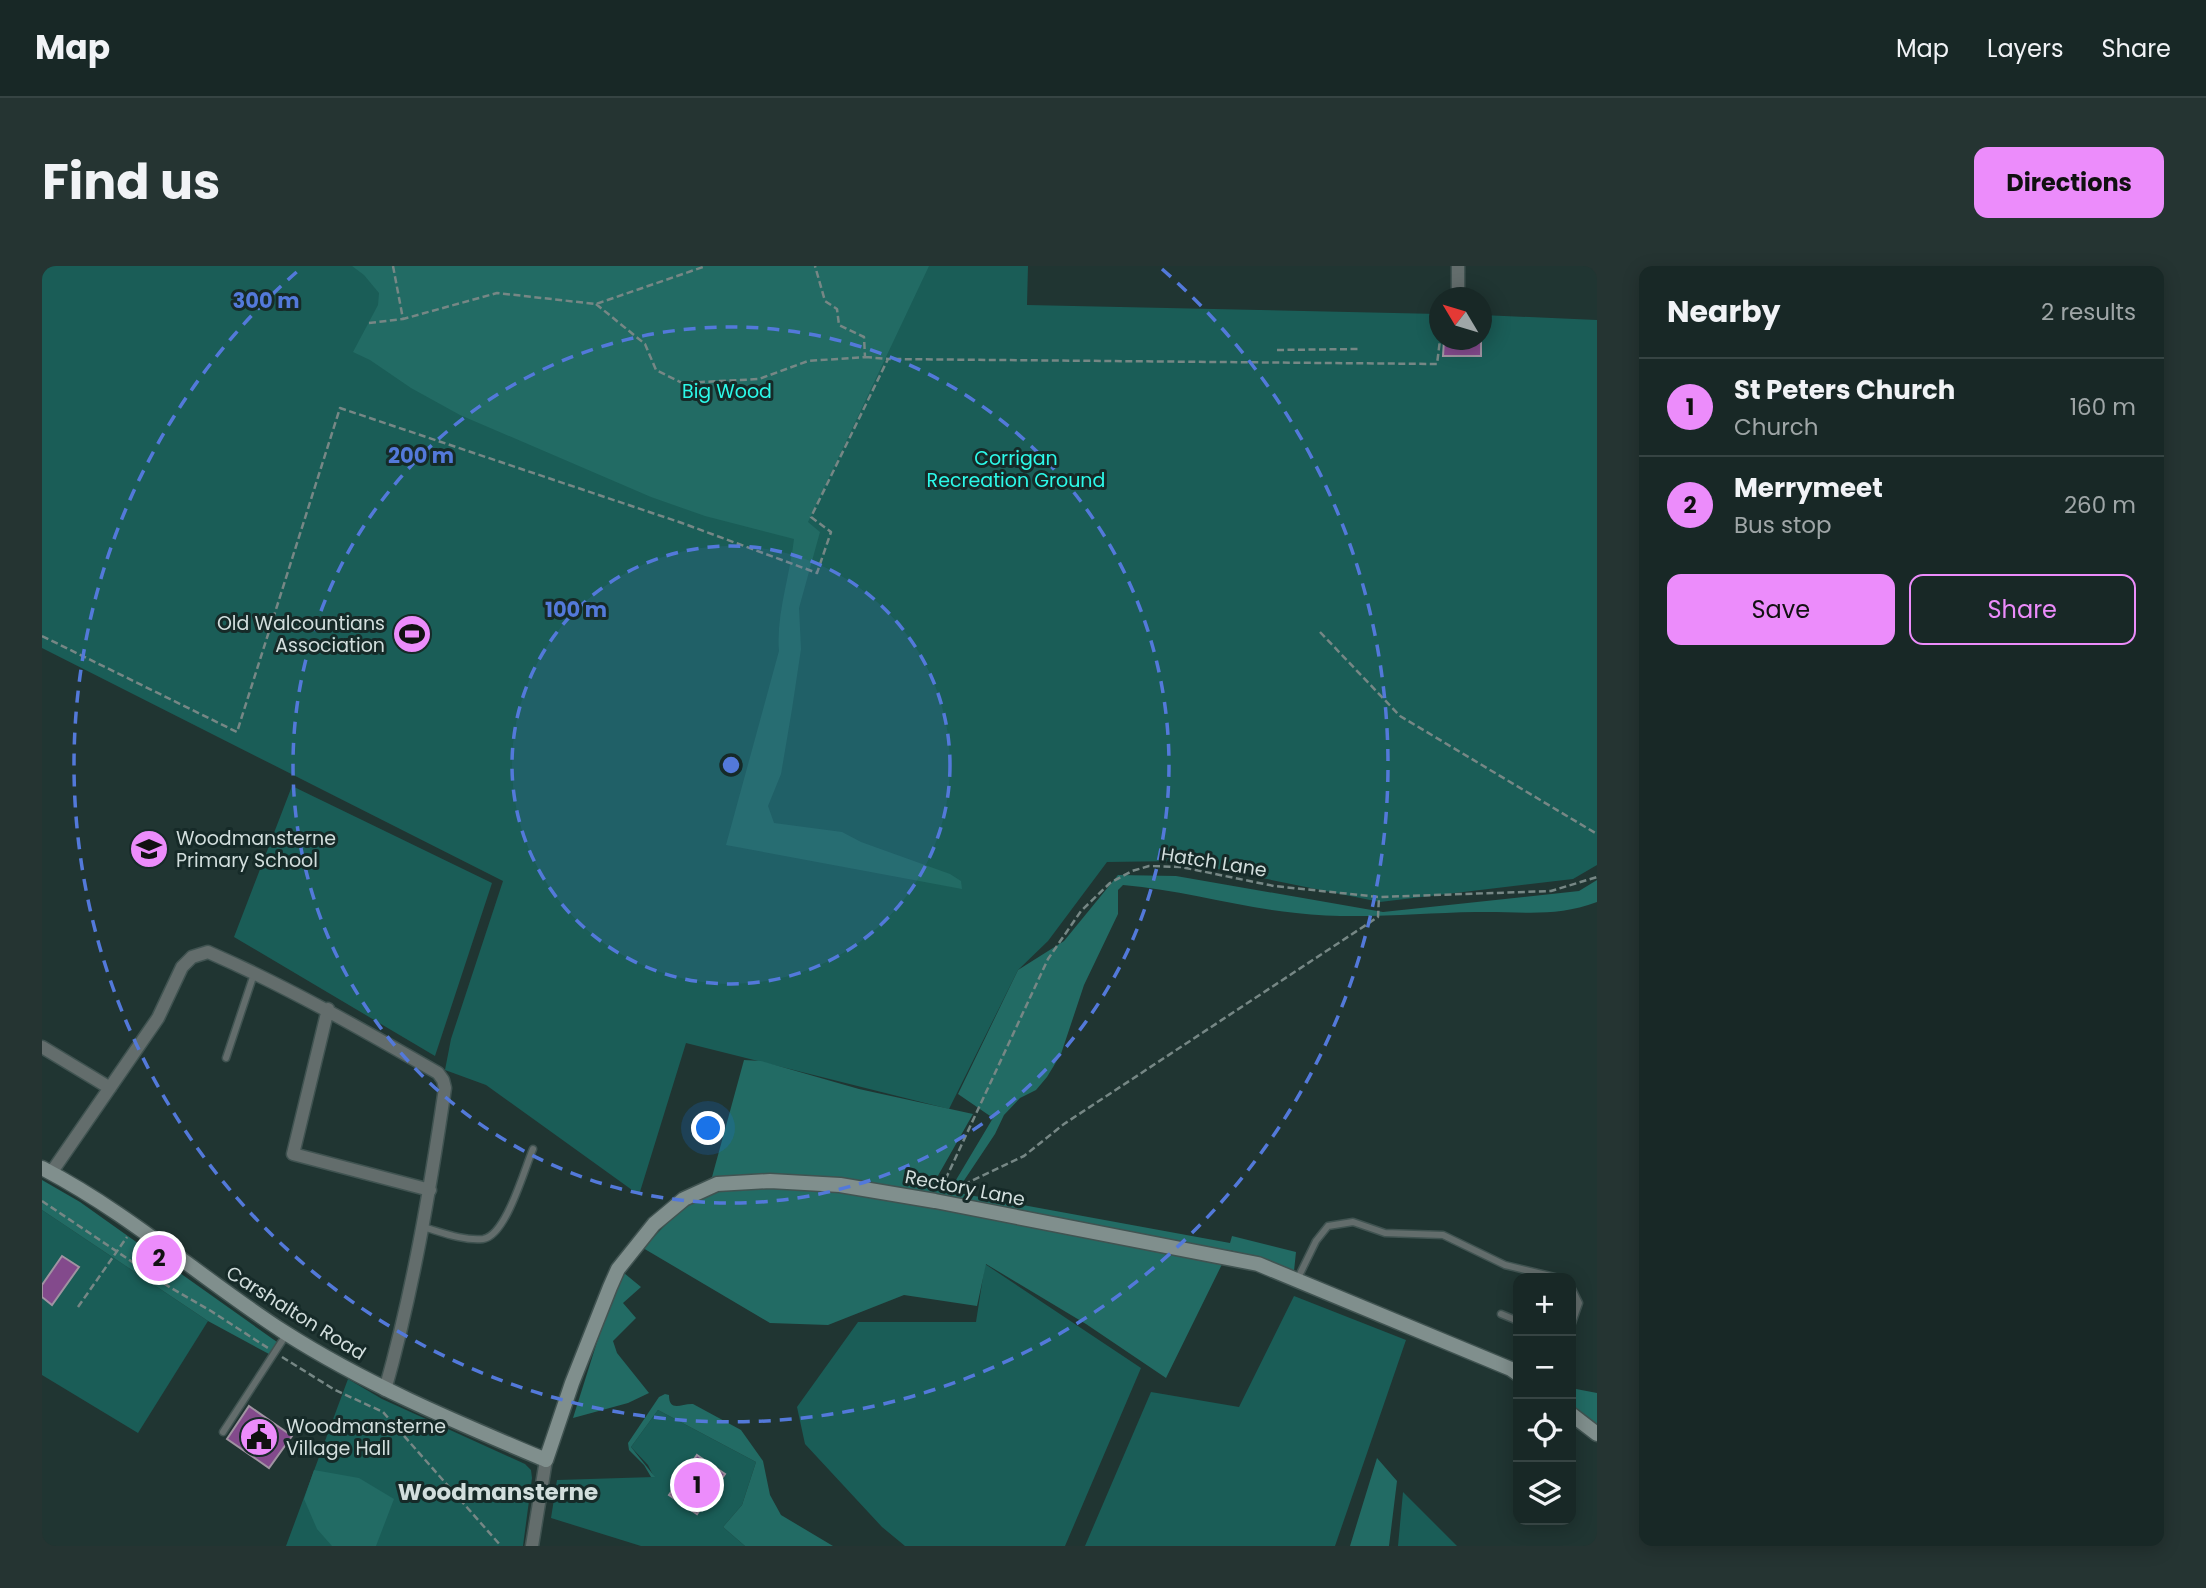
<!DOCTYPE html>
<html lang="en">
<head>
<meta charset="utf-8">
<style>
	:root { --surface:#182826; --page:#253432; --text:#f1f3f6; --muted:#9fa6a7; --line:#364443; --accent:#ec8cfb }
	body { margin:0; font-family:Poppins,sans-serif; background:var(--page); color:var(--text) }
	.controls { position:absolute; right:21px; bottom:21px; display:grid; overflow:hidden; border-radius:14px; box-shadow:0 4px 18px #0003 }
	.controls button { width:63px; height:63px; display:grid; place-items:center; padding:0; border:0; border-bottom:2px solid var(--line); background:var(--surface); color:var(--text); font:35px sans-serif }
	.compass { position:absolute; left:1387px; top:21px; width:63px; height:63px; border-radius:50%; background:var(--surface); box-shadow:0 4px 18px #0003; rotate:308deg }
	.you { position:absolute; left:667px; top:863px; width:24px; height:24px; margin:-18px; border:5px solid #fff; border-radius:50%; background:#1a73e8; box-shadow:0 0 0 10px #1a73e833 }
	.badge { display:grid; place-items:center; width:46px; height:46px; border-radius:50%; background:var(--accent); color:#111; font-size:23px; font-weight:700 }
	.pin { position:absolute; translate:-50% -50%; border:4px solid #fff; box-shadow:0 2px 7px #0006 }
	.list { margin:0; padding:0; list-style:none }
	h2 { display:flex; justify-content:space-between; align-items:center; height:91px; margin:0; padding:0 28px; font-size:30px }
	h2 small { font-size:23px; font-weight:400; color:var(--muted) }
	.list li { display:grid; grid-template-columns:46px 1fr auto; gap:21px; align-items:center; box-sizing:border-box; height:98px; padding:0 28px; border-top:2px solid var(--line) }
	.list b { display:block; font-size:26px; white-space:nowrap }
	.list p { margin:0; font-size:23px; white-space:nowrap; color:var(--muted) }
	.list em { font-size:23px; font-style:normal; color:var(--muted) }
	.actions { display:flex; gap:14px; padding:21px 28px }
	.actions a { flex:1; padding:16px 0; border:2px solid var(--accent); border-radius:14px; text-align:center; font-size:24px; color:var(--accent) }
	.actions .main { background:var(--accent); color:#111 }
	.icon { flex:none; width:38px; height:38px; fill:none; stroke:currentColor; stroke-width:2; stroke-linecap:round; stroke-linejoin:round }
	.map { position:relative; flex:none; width:1555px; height:1280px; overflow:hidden; border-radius:14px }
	header { display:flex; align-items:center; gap:42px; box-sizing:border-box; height:98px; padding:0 35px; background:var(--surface); border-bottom:2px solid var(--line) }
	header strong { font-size:33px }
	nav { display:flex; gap:38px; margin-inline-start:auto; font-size:24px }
	.intro { display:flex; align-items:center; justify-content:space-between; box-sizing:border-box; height:168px; padding:0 42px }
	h1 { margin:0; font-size:49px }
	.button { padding:18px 32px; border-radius:14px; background:var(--accent); color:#111; font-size:24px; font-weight:700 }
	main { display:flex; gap:42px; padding:0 42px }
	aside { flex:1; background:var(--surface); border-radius:14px; box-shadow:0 4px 18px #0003 }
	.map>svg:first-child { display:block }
	.green { fill:#1a5d57 }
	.forest { fill:#226b64 }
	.building { fill:#834a8c; stroke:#a093a2; stroke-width:2 }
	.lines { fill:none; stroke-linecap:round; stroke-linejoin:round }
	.lane-casing { stroke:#405351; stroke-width:9 }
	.street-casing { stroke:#405351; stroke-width:15 }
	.secondary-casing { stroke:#405351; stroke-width:17 }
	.path { stroke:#768785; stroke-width:2.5; stroke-dasharray:7 3.5; stroke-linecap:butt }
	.lane { stroke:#636d6c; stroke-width:6 }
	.street { stroke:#636d6c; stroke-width:12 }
	.secondary { stroke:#808f8d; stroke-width:14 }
	.ring { fill:none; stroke:#5379da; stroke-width:3.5; stroke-dasharray:12 9 }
	.labels { text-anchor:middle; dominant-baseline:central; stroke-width:6; stroke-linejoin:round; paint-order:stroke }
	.park-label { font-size:19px; fill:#2cf9e9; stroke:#162a28 }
	.poi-label { font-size:19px; fill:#d2dedd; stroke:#162a28; text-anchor:start }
	.street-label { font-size:19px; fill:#d2dedd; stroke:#162a28 }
	.quarter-label { font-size:23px; font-weight:bold; fill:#d2dedd; stroke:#162a28 }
	.centre { fill:#5379da; stroke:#162a28; stroke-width:3.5 }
	.ring-label { font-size:21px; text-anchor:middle; font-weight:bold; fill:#5379da; stroke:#162a28; stroke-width:6; stroke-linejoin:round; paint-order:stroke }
</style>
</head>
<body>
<header>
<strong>Map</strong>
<nav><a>Map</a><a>Layers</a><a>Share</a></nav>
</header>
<div class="intro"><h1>Find us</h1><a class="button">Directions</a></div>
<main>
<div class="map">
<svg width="1555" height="1280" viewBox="0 0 1555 1280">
	<rect width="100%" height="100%" fill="#203532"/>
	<path class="green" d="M0 0H986L985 39 1397 48 1398 74H1440V49L1555 54V599L1531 613 1338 636 1136 595 1065 596 1006 675 976 704 907 843 644 777 597 929 444 819 403 804 409 773 461 615 0 382Z
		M250 520 450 617 393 790 192 671Z
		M0 944 166 1055 96 1167 0 1109Z
		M943 998 1099 1102 1023 1280H863L840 1261 763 1178 755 1141 816 1056H934Z
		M1252 1030 1364 1074 1293 1280H1043L1109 1126 1197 1141Z
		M306 1113 340 1133 483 1198 489 1204 490 1212 481 1280H244Z
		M616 1144 714 1196 700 1239 681 1261 703 1280H599L509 1252 515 1214 612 1211 606 1199 589 1181Z
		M1361 1226 1415 1280H1356Z"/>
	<path class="forest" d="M310 0H887L766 256 778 266 757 342 759 383 750 443 739 508 726 540 732 557 800 566 819 576 908 608 919 615 920 623 684 579 737 385C734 349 748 310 752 273L663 250 609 231 418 149 369 122 328 94 311 86 336 39 337 27 322 9Z
		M1076 609 1134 610 1341 646 1537 625 1555 614V636C1512 652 1479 645 1434 646 1374 647 1315 654 1254 647 1195 641 1140 624 1081 619L1076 624V648L1042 719 1019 788 1005 811 994 824 978 832 962 849 953 868 917 922 911 919 951 852 916 828 976 704 1022 675Z
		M702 794 719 795 817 823 931 848 889 922 1188 977 1190 970 1254 986 1252 1005 1220 992 1187 984 1124 1112 1044 1058 944 998 935 1040 862 1029 786 1059 728 1057 601 982 670 911Z
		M0 914 38 936 235 1076 227 1088 166 1055 0 944Z
		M582 1007 599 1021 581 1037 594 1052 571 1075 575 1087 607 1127 586 1137 531 1152 561 1057Z
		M1529 1122 1555 1127V1160L1529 1140Z
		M623 1128 627 1129C627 1147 640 1137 651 1138L699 1164 721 1195 728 1229 739 1249 791 1280H703L681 1261 700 1239 714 1196 616 1144 589 1181 613 1211H609L602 1199 587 1184 586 1177 617 1131Z
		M1335 1192 1355 1215 1347 1280H1308Z
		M272 1204 317 1212 352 1233 334 1280H290L275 1263 262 1233Z"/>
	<path class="building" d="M1402 74H1439V90H1401Z
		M20 990 37 1001 10 1039 0 1031V1019Z
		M207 1140 250 1170 227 1202 185 1173Z
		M655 1189 683 1208 655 1248 627 1229Z"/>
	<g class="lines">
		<defs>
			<path id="lane" d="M184 792 212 708
				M381 961C399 966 421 975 441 973 464 970 482 904 491 883
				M1255 1014 1274 975 1286 960 1311 956 1343 967 1401 969 1463 999 1517 1012
				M1529 1021 1537 1037 1529 1060
				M1459 1048 1476 1055
				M181 1166 244 1069"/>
			<path id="street" d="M1416 32V0
				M286 743 251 888 388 924
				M0 781 68 822
				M9 907 116 752 140 701 150 691 166 686C246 721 321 764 396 807L401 814 403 822C388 924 371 1025 343 1124
				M490 1280 504 1194"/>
			<path id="secondary" d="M0 902C87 947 160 1013 242 1066 325 1119 414 1156 504 1194L530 1117 568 1021 576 1003 612 958 642 933 675 918 728 915 798 919 893 935 1216 998 1469 1103 1476 1108
				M1529 1148 1555 1168"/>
		</defs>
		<use href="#lane" class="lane-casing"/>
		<use href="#street" class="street-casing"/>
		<use href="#secondary" class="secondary-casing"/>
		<path class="path" d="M351 0 361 53 455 27 554 38 664 0
			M554 38 603 78 614 104 640 117 717 113 766 95 823 91 822 71 797 59 795 43 783 35 773 0
			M327 57 361 53
			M1235 84 1317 83
			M823 91 846 93
			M1278 366 1358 450 1555 568
			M0 370 195 466 298 142 640 257 775 307 789 266 769 251 846 93 1395 98 1398 74
			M899 923 1006 693 1039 645 1068 617 1090 605 1107 600 1139 601 1232 620 1337 631 1509 625 1555 611
			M912 923 982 890 1022 858 1336 651 1337 631
			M0 935 129 1022 169 1045 226 1082
			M36 1041 85 971
			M240 1091 293 1124 341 1146 459 1280"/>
		<use href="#lane" class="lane"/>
		<use href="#street" class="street"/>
		<use href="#secondary" class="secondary"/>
	</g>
	<circle cx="689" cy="499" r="219" fill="#5379da" fill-opacity=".12"/>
	<g class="ring">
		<circle cx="689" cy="499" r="219"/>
		<circle cx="689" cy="499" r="438"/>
		<path d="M1120 3A657 657 0 1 1 258 3"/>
	</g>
	<defs>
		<symbol id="stadium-disc" viewBox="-11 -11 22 22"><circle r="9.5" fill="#ec8cfb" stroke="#162a28"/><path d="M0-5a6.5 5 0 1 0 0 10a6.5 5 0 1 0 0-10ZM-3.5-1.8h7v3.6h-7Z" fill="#111"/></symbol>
		<symbol id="school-disc" viewBox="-11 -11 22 22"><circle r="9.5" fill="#ec8cfb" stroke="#162a28"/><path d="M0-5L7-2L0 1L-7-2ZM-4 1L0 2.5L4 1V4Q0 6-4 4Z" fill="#111"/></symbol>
		<symbol id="civic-disc" viewBox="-11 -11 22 22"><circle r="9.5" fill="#ec8cfb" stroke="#162a28"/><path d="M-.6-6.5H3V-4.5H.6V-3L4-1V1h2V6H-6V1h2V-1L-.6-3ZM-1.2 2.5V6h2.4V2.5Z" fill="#111"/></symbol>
	</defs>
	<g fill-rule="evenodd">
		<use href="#stadium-disc" x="348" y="346" width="44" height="44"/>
		<use href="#school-disc" x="85" y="561" width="44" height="44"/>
		<use href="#civic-disc" x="195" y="1149" width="44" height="44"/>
	</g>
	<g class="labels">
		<g class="park-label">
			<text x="685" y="125">Big Wood</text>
			<text x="974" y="192">Corrigan<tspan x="974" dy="22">Recreation Ground</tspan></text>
		</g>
		<g class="poi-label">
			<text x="343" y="357" text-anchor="end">Old Walcountians<tspan x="343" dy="22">Association</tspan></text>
			<text x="134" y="572">Woodmansterne<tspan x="134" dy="22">Primary School</tspan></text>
			<text x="244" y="1160">Woodmansterne<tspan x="244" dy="22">Village Hall</tspan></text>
		</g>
		<g class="street-label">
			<text transform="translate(1172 596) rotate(9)">Hatch Lane</text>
			<text transform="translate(923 922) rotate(11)">Rectory Lane</text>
			<text transform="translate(254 1047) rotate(32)">Carshalton Road</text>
		</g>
		<g class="quarter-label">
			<text x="456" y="1226">Woodmansterne</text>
		</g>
	</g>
	<circle cx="689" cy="499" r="10" class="centre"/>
	<g class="ring-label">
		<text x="224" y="42">300 m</text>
		<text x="379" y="197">200 m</text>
		<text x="534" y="351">100 m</text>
	</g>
</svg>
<div class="controls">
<button>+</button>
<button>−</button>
<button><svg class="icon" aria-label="locate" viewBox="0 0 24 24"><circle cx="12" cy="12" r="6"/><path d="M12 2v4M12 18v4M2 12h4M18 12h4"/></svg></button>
<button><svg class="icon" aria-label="layers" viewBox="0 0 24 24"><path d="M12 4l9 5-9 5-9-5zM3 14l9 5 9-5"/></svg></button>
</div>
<svg class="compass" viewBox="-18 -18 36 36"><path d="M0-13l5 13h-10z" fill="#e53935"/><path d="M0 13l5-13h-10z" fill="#9fa6a7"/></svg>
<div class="you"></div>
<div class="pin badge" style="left:655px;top:1219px">1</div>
<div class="pin badge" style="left:117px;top:992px">2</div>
</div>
<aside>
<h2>Nearby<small>2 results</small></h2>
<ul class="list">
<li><span class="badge">1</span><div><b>St Peters Church</b><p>Church</p></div><em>160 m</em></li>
<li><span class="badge">2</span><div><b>Merrymeet</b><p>Bus stop</p></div><em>260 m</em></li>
</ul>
<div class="actions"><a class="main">Save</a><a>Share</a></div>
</aside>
</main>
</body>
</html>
